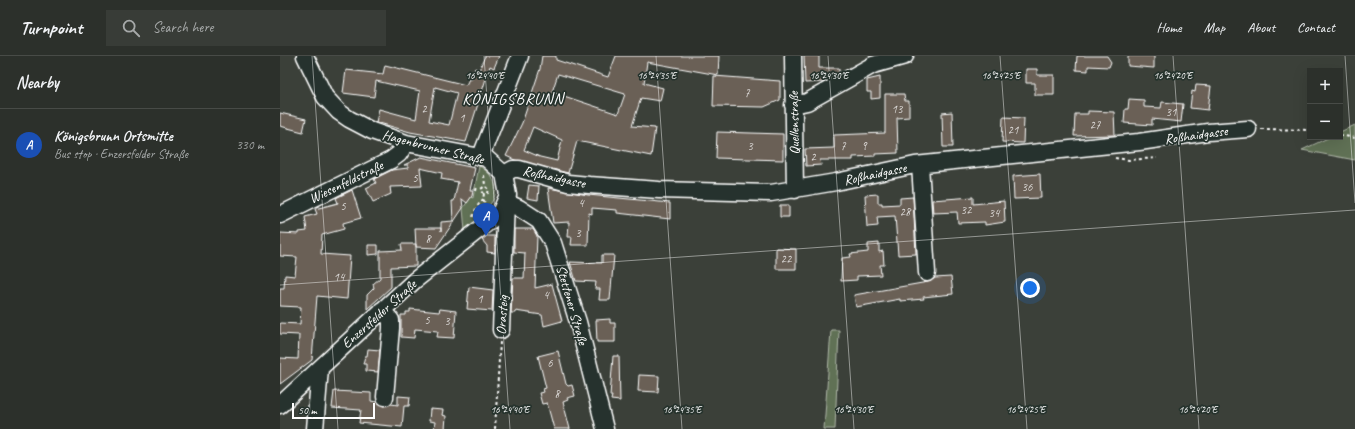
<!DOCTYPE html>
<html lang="en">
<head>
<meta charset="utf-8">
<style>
	:root { --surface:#2c302b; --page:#383c37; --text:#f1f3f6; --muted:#a6a9a9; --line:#484b47; --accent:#bca0f2 }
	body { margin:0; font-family:Caveat,sans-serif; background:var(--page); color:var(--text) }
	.controls { position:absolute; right:12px; top:12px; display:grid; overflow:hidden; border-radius:0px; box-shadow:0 4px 16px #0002 }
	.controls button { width:36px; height:36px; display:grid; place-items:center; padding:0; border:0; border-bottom:1px solid var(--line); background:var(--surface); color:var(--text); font:20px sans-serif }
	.scale { position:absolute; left:12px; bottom:10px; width:83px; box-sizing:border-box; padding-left:4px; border:2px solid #fff; border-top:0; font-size:11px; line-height:14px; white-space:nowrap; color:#fff; -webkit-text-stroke:3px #26332d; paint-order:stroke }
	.you { position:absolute; left:750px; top:232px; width:14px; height:14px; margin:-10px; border:3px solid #fff; border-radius:50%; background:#1a73e8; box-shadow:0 0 0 6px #1a73e833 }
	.badge { display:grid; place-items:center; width:26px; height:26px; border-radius:50%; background:var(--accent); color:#fff; font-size:13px; font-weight:700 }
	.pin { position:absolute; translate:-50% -33px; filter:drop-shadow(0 1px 2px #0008) }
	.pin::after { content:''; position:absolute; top:21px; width:14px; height:12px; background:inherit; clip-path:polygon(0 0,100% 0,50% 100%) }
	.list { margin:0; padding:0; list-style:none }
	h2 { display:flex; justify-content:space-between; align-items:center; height:52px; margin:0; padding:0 16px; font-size:17px }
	h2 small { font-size:13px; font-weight:400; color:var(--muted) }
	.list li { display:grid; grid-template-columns:26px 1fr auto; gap:12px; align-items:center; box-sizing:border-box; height:72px; padding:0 16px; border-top:1px solid var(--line) }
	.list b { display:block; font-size:15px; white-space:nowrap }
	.list p { margin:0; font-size:13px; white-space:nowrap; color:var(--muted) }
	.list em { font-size:13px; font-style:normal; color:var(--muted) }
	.icon { flex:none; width:22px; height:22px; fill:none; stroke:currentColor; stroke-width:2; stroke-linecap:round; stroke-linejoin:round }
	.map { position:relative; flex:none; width:1075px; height:373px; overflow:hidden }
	header { display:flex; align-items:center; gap:24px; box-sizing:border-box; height:56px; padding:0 20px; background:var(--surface); border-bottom:1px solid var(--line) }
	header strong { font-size:19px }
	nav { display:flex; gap:22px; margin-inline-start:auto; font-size:14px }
	.search { width:280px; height:36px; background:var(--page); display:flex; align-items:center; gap:10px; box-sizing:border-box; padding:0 14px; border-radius:0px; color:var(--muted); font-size:15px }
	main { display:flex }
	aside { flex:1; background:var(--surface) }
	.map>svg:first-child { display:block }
	.green { fill:#617154; stroke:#b0b8aa }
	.building { fill:#6b6056; stroke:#fff; fill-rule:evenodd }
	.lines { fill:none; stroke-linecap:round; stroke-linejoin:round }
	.minor-casing { stroke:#fff; stroke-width:19 }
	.path { stroke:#fff; stroke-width:2; stroke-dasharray:3 3; stroke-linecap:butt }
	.minor { stroke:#26332d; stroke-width:16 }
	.ticks { fill:none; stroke:#fff; stroke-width:1; stroke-opacity:0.45 }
	.labels { text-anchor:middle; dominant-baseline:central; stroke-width:3.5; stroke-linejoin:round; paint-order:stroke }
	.number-label { font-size:12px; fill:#dad7d5 }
	.street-label { font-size:14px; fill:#fff; stroke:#26332d }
	.quarter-label { font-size:16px; letter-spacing:1px; fill:#fff; stroke:#26332d }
	.ticks-label { font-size:10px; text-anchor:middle; fill:#fff; stroke:#26332d; stroke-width:3.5; stroke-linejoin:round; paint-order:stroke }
</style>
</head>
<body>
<header>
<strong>Turnpoint</strong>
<div class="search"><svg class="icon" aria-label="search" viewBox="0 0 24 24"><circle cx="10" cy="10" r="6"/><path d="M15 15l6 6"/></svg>Search here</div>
<nav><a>Home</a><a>Map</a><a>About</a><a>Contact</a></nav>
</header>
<main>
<aside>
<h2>Nearby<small></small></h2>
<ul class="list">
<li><span class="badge" style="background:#1a4fb4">A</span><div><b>Königsbrunn Ortsmitte</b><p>Bus stop · Enzersfelder Straße</p></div><em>330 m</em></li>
</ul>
</aside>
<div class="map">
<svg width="1075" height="373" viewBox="0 0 1075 373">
	<rect width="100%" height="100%" fill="#3b4039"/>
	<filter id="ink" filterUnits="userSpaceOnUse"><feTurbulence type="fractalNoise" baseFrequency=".025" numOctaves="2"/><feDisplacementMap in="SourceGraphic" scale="8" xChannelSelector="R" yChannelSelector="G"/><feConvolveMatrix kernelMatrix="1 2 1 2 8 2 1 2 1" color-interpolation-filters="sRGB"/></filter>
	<g filter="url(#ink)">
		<path class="green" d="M1075 69V104L1022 94 1050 81H1060V76Z
			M199 110C212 117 220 130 213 144 210 149 208 150 206 154L203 153 199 157 201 160 185 175 183 152 191 141 193 142Z
			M551 274H559L555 373H544Z"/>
		<path class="building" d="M205 0H219L214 12 210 10 186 86 130 76 96 66 99 53 136 63 140 35 96 25 94 41 63 37 66 14 103 18 105 9 186 29 189 23 191 24 195 12 199 14ZM155 31 177 37 169 69 149 65Z
			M262 0H276V4L328 21 336 0H439L438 19 367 6 364 27 383 32 380 45 361 42 352 70 375 72 371 100 297 85 288 117 235 104 226 100 242 67 260 13ZM278 18 345 38 338 58 272 36ZM253 71 282 84 277 105 260 101 244 94Z
			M524 0H539V12H559V17L543 26 525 27Z
			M797 0H827L831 6 829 11 808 10V15L796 14Z
			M848 0H874V12L848 10Z
			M746 13H757V19H774V39H755V27H746Z
			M434 20 500 25V44L484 51 433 50Z
			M600 21V42L591 43V36H587V24Z
			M916 29 931 30 928 54 910 52 912 35 915 36Z
			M605 38H624L625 45H629V61L617 62 618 97 595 98V100L573 101V104H540L541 109 526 110 525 93 554 92V79L605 77Z
			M849 43 864 44V51L881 52 882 46 903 48 901 66 872 63V69L844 67 845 53H848Z
			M808 55 834 56 835 79 794 80 795 58H808Z
			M672 56 673 91H663L662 57Z
			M0 57 26 63 23 76 0 70Z
			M723 61 744 62 743 87 722 86Z
			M437 76 503 78V104L436 102Z
			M141 101 195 112 190 134H193L192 140 187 147 182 143 183 152 156 192 136 191 135 172H161V175V166L173 165 172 145H174L178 126 161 123 162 117 140 112 142 130 110 131 111 138 93 146 86 132 96 127 94 123 112 114 128 112V109H124Z
			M760 118 761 142 734 143 733 120Z
			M249 129 259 130 258 144 247 142Z
			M268 132 308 139 390 147V163L337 157V154L312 152V158L309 157 308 189H291L292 181H288L289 166 273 167Z
			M72 134 81 162 63 167 64 173 42 179 41 198 70 200 67 243 37 240 32 304 0 328V302L18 303 19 279 0 278V267L20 268 21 251 0 250V232H4L5 219 15 220 17 201 0 200V177L19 178V176L27 175 25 161 37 158 35 153 58 147 56 142Z
			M598 138V147H602V149L620 148V142L633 141 636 198 618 199 615 160 597 161 598 170 587 171 585 139Z
			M693 141V148L724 145 725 166 705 169V166L678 167 677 156 653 157 652 144Z
			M500 149H509V161H500Z
			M234 173H253L257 180 255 232 272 228 282 265 264 270 262 259 235 255V257H231L233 222H244L245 197 234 196Z
			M207 180H215V197L207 196V190L202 184Z
			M599 187V196L603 195 604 209H600L601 219 577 220V224L561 225 562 202 571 201 570 198 588 196V188Z
			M121 188H136V210L111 211V231L87 253V239L94 232 93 228 100 222V195L122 194Z
			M88 189H98V198L88 199Z
			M496 192 516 193V213H496Z
			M322 199H334L330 244H319L320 233H315L316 226 296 225 290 206 322 207Z
			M671 221 673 238 643 241 644 243 620 245V243L576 251 574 239 648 226 655 222Z
			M189 231 213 234 212 255 187 253Z
			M130 253 159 256 160 253 176 255 174 282 157 281 158 275 135 273 134 282 121 281V259H126V256H130Z
			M330 263V267H335V286H317L316 264Z
			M88 293 100 294 98 316 86 315V308H83L85 300H87Z
			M278 295 286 328 288 330 292 329 295 340 287 342 288 344 283 346 290 373H274L267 347 262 348 259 337 264 336 263 333 266 332 258 300Z
			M333 300H339L340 345 331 344 332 340H330Z
			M359 319 379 320 378 336 358 335Z
			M54 335 91 337V345L97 346 105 350 111 348 118 349V340L130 341 129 350H124L122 371 79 367 81 354 52 352Z
			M150 353 163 354 162 359 166 360 165 373H154L155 366 149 365Z"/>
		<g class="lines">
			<defs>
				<path id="minor" d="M513 0 515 134
					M513 49 527 46 593 9 625 0
					M201 100 240 0
					M640 109 647 217
					M224 118 233 113H239L288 127 309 129 379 134 491 137 556 126 635 109 859 86 928 76 968 73
					M226 146 239 152 259 165 273 187 298 266 325 373
					M0 159 111 104 119 98 126 87
					M102 254 111 264V272L105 341
					M221 274 226 146
					M0 349 134 225 220 157 228 139 224 118 206 102 126 87 92 75 69 63 59 56 45 41 25 0
					M35 373 40 312"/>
			</defs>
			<use href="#minor" class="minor-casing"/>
			<path class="path" d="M981 73 1030 74
				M1060 79 1075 82
				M835 102 849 104 877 102
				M204 119 205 130 209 133 208 137 204 138 203 143 207 151
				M196 135 197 130
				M204 138 201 133 205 130
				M193 161 196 152 203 143
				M215 373 220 286"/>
			<use href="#minor" class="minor"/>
		</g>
	</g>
	<path class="ticks" d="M32 0 58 373M204 0 230 373M376 0 402 373M548 0 574 373M720 0 747 373M893 0 919 373M1065 0 1075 147M0 229 1075 154"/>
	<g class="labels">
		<g class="number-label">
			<text x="467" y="37">7</text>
			<text x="144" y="53">2</text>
			<text x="617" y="53">13</text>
			<text x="891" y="56">31</text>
			<text x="182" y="62">1</text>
			<text x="815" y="69">27</text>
			<text x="733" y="74">21</text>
			<text x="470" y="90">3</text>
			<text x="563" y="90">7</text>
			<text x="584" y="90">9</text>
			<text x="533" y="101">2</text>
			<text x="135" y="122">5</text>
			<text x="747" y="131">36</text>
			<text x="301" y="147">4</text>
			<text x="63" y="150">5</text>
			<text x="686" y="154">32</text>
			<text x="625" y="156">28</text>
			<text x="714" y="157">34</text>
			<text x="298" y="177">3</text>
			<text x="148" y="183">8</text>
			<text x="506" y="203">22</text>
			<text x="59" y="221">14</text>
			<text x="266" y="239">4</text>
			<text x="200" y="243">1</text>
			<text x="147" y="264">5</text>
			<text x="167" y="265">3</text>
			<text x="270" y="307">6</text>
			<text x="277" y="338">8</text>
		</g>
		<g class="street-label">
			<text transform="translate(514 67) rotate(-91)">Quellenstraße</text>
			<text transform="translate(916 79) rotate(-8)">Roßhaidgasse</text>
			<text transform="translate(153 91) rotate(14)">Hagenbrunner Straße</text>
			<text transform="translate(595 118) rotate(-12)">Roßhaidgasse</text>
			<text transform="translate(274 121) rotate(12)">Roßhaidgasse</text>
			<text transform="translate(66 126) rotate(-26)">Wiesenfeldstraße</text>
			<text transform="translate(292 249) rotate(74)">Stettener Straße</text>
			<text transform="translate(99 258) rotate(-42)">Enzersfelder Straße</text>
			<text transform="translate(222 259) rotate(-87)">Orasteig</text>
		</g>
		<g class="quarter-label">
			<text x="233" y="43">KÖNIGSBRUNN</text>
		</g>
	</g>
	<g class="ticks-label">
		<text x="205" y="23">16°24'40"E</text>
		<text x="377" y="23">16°24'35"E</text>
		<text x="549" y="23">16°24'30"E</text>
		<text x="721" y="23">16°24'25"E</text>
		<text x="893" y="23">16°24'20"E</text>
		<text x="230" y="357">16°24'40"E</text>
		<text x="402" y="357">16°24'35"E</text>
		<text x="574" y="357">16°24'30"E</text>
		<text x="746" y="357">16°24'25"E</text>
		<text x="918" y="357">16°24'20"E</text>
	</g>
</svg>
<div class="controls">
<button>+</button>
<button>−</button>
</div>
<div class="scale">50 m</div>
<div class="you"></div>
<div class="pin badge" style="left:206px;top:180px;background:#1a4fb4">A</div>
</div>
</main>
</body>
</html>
